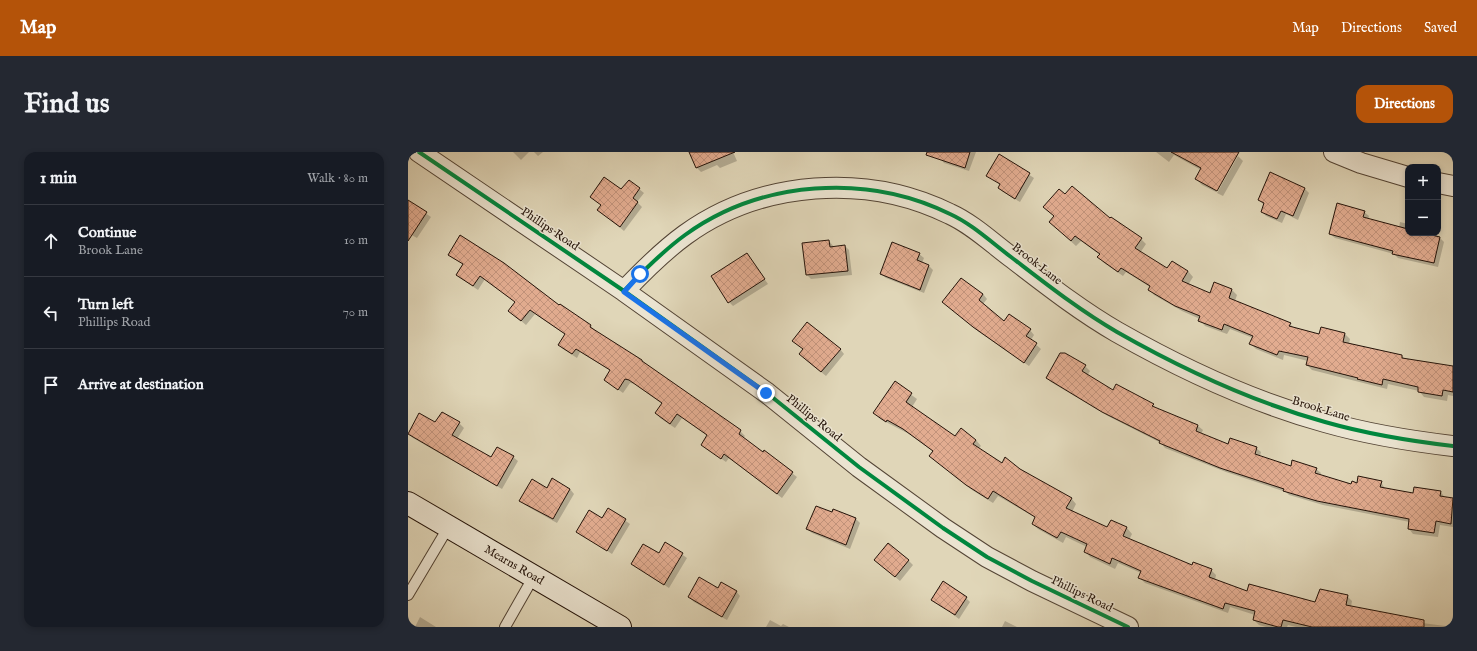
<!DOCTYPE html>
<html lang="en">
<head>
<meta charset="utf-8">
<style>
	:root { --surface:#171b24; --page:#242831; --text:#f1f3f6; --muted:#9ea1a6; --line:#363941; --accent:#b45309 }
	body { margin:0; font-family:"IM FELL English",serif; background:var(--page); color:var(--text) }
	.controls { position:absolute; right:12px; top:12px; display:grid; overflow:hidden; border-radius:8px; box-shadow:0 2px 6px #0003 }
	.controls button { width:36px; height:36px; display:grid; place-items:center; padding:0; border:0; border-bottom:1px solid var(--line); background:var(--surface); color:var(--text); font:20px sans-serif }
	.stop { position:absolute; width:12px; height:12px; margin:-9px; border:3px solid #1a73e8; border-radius:50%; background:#fff }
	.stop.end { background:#1a73e8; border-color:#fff; box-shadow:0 1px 4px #0008 }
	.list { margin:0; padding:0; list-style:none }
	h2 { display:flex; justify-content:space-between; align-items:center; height:52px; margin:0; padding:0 16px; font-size:17px }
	h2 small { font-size:13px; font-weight:400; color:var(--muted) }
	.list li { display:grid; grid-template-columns:26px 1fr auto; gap:12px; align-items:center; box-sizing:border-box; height:72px; padding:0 16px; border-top:1px solid var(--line) }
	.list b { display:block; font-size:15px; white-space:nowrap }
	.list p { margin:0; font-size:13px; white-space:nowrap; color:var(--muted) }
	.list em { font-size:13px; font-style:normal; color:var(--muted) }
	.icon { flex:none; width:22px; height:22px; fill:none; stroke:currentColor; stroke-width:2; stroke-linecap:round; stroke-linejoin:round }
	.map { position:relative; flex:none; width:1045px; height:475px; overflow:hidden; border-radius:12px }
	header { display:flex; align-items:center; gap:24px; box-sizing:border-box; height:56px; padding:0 20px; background:var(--accent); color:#fff }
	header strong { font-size:19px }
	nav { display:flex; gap:22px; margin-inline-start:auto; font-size:14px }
	.intro { display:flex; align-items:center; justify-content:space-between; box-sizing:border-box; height:96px; padding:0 24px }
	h1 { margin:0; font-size:28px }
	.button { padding:10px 18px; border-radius:12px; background:var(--accent); color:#fff; font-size:14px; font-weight:700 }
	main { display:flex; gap:24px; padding:0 24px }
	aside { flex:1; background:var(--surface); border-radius:12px; box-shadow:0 2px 6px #0003 }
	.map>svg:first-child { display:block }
	.shadow { fill:#0003 }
	.building { fill:url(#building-cross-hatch); stroke:#241309 }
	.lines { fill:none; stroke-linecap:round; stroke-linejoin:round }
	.lane-casing { stroke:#534435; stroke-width:12 }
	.street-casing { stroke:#534435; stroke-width:22 }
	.secondary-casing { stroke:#241309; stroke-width:24 }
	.lane { stroke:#ebe4d1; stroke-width:10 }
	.street { stroke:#ebe4d1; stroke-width:20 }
	.secondary { stroke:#ebe4d1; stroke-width:22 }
	.cycleway-casing { stroke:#ebe4d1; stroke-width:6 }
	.cycleway { stroke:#00873e; stroke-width:4 }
	.route { stroke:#1a73e8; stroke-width:5 }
	.labels { text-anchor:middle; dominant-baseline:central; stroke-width:3; stroke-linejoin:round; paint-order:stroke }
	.street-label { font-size:12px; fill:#241309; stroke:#ebe4d1 }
</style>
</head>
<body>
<header>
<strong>Map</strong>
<nav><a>Map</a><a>Directions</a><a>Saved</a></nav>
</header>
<div class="intro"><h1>Find us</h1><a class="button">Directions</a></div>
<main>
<aside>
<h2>1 min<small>Walk · 80 m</small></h2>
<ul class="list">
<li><svg class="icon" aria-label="ahead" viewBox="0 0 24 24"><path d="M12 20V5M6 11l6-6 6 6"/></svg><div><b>Continue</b><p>Brook Lane</p></div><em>10 m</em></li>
<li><svg class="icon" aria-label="left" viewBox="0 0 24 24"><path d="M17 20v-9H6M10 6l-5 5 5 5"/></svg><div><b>Turn left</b><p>Phillips Road</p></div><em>70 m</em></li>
<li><svg class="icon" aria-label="arrive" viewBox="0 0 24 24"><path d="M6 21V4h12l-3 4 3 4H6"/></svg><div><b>Arrive at destination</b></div></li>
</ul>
</aside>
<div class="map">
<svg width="1045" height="475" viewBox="0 0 1045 475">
	<defs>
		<pattern id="building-cross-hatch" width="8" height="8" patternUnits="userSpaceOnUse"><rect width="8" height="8" fill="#e2ac90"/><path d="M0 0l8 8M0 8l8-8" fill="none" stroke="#c2937b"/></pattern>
	</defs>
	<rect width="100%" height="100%" fill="#e0d6b8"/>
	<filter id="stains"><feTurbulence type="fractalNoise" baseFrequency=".005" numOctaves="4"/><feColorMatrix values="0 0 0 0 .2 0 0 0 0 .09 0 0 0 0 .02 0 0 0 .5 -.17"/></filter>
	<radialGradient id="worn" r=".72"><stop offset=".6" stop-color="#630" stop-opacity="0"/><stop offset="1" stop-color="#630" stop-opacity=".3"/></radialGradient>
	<path class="shadow" d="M105 0H121L113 8Z
		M126 0H135L130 4Z
		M282 0H325L329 9 312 16 309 13 293 20 289 16Z
		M527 0H568L561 19 536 11Z
		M748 0H823L829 3H828L808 40 794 33 788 27 793 18 766 3 761 10Z
		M592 4 626 26 612 50 595 40 591 36 593 33 579 24Z
		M830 4 835 9 815 44 809 41Z
		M863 22 897 37 901 41 890 68 878 62 874 71 858 64 854 60 856 53 851 48Z
		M231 37 236 41 229 50 234 55 216 79 191 58 214 39Z
		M657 43 733 87 738 92 732 101 760 118 764 110 780 119 785 125 780 133 803 142 824 138 829 143 827 149 882 172 887 177 912 183 937 182 942 187 941 192 994 204 997 207 1045 215V244L1040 243 1039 249 1016 245 1011 239 980 232 979 237 904 218 899 213 900 209 876 203 875 208 848 197 843 192 845 186 822 177 819 182 797 174 792 168V167L774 159 746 143 741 137 742 135 718 120 715 124 696 111 691 105 692 103 673 89 668 94 647 75V65Z
		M0 49 23 65 9 86 0 81Z
		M956 60 961 64 960 68 991 76 992 70 1000 72V81H1023L1022 84 1032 86 1036 90 1030 115 990 106 986 102 927 86 922 82Z
		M421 89 426 95 437 94 441 98 444 123 403 127 399 123Z
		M339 102 360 132 325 154 321 150Z
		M511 102 516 106 514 111 521 114 525 118 516 141 478 126 473 122Z
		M41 103 152 155 153 153 183 174 187 179 234 209 332 279 337 284 335 286 355 302 356 300 389 325 374 346 321 306 318 310 294 293 300 284 274 266 267 276 252 266 248 261 254 252 227 232 222 231 215 241 197 228 203 219 172 200 169 206 155 197 151 193 158 183 127 162 118 173 106 163 108 150 77 127 70 138 54 127 49 123 56 113Z
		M575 142 579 147 575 152 597 170 622 178 626 183 623 188 633 197 621 214 571 180 535 150Z
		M432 197 436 202 418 224 397 207Z
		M677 214 682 219 679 224 706 239 745 252 749 258 790 274 795 278 793 282 820 293 848 296 853 300 852 304 883 315 908 317 913 321 912 324 944 333 973 330 977 337 1006 342 1033 340 1037 346 1045 347V375L1032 373 1030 385 1005 382 1001 377 1002 370 915 353 881 343 878 340 818 320 757 296 753 291 700 264 643 230 639 226Z
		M487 231 509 247 504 255 547 285 568 288 573 294 570 297 594 312 612 318 663 346 668 352 664 360 699 377 703 369 719 376 724 382 721 388 784 414 803 418 808 423 807 428 840 440 908 451 939 444 944 449 943 455 999 469 1045 475H888L880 473 879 475H858L851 473 846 468 847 463 822 455 820 461 737 431 731 425 733 421 710 411 707 417 682 405 677 399 679 395 658 385 655 391 630 377 625 372 628 366 590 344 585 351 564 338 528 309 526 300 501 282 472 267 467 261Z
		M51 271 56 276 49 287 83 306 105 305 110 309 94 337 5 286 0 281 28 272Z
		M162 337 166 342 149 371 117 353 113 349Z
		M201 357 222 372 204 402 169 379 194 368Z
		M426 358 448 367 452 371 442 397 404 381 399 377 424 361Z
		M258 391 279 406 261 436 224 412 251 402Z
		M500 408 505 413 492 429 472 412Z
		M310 437 328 439 332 444 319 468 286 450 281 445Z
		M558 446 562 450 551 467 525 447Z
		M12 465 28 475H7Z
		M362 468 373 474 375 472 381 475H358Z
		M597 469 609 475H594Z"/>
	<path class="building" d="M281 0H327L288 16Z
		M519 0H562L557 16 518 3Z
		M763 0H831L809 39 787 27 793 16Z
		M591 2 622 21 607 47 590 36 592 32 578 24Z
		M862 20 897 36 885 64 873 59 869 67 853 60 856 51 850 48Z
		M196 25 213 37 221 28 232 36 225 46 230 50 212 75 189 58 193 53 182 45Z
		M664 34 702 66 703 65 734 86 727 96 759 116 764 109 780 119 774 129 802 141 806 130 824 137 821 146 883 171 881 174 911 182 913 175 937 181 935 190 994 203V206L1045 214V240L1035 238 1034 244 1010 240V235L975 227 974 233 949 227 950 226 898 213 900 205 871 199 869 203 841 192 845 184 816 172 814 178 790 169 792 164 767 154 740 138 742 134 713 116 710 120 689 105 692 102 667 84 663 89 641 70 646 64 635 55 651 37 657 42Z
		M0 48 19 60 0 89Z
		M929 51 957 59 955 65 1000 77V81H1015L1032 85 1026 111 984 102 985 99 921 82Z
		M52 83 96 111 151 153 152 152 183 173 182 175 234 208V209L333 278 331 282 355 300 356 298 385 320 369 342 316 302 313 307 293 293 299 283 269 262 262 272 247 261 254 251 221 228 217 227 210 238 196 228 202 218 168 197 164 202 150 193 157 182 122 158 113 169 100 159 107 150 72 124 65 134 48 123 55 112 40 103Z
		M421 88 422 95 437 93 440 119 398 123 394 91Z
		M484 90 512 101 509 108 521 113 512 138 472 122Z
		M339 101 357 127 320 151 303 124Z
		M553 126 575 142 571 148 596 169 601 162 623 177 618 184 629 191 616 211 565 175 534 150Z
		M399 170 433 197 413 220 391 202 395 197 384 189Z
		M652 201H657L678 213 674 219 705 238 708 232 746 252 744 254 790 273 788 279 820 292 822 286 849 295 847 302 883 314 884 308 909 316 907 321 943 332 944 329 949 331 950 324 974 329 972 335 1005 341 1006 335 1033 339 1032 344 1045 346 1043 372 1028 369 1026 381 1000 377 1001 367 909 349 875 339 876 337 812 316 751 291 752 289 694 260 638 226Z
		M487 229 504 241 498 250 547 284 553 276 568 288 565 292 594 311 597 305 612 317 664 346 658 356 699 375 703 368 719 375 715 384 784 413 785 410 804 417 801 425 839 439 841 432 907 450 912 437 940 443 938 453 1016 468V475H904L875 468 873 475H870L845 468 847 459 817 451 815 457 730 426 733 419 704 406 702 412 676 400 679 392 653 380 649 386 624 372 627 365 585 339 580 347 558 333 521 304 525 299 495 277 479 268 478 270 465 261Z
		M34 260 52 270 44 283 83 305 89 295 106 304 89 334 0 282 11 261 27 270Z
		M144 326 162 337 145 367 111 349 124 327 139 336Z
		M408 354 424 360 425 357 448 366 438 393 398 377Z
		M200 356 218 367 199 399 168 380 181 358 194 366Z
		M257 390 275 401 256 433 223 412 235 392 251 401Z
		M480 391 501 408 487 425 466 408Z
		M291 425 310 436 313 430 329 439 314 465 280 445Z
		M535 429 559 445 547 463 523 448Z"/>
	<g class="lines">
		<defs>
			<path id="lane" d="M0 443 41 374
				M97 475 126 424"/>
			<path id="street" d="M11 0 216 139 359 241 451 315 535 376 579 405 624 429 720 475
				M926 0 953 11 1000 25
				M1030 31 1045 34
				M216 139C235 119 255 99 277 83 353 28 459 21 542 62 564 72 583 90 603 105 637 131 671 158 709 180 774 217 845 250 917 270 959 282 1002 289 1045 294"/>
			<path id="secondary" d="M0 351 212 475"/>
		</defs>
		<use href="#lane" class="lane-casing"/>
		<use href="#street" class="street-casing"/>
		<use href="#secondary" class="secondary-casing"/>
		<use href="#lane" class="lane"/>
		<use href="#street" class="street"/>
		<use href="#secondary" class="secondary"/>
		<defs>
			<path id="cycleway" d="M11 0 216 139 359 241 451 315 535 376 579 405 624 429 720 475
				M216 139C235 119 255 99 277 83 353 28 459 21 542 62 564 72 583 90 603 105 637 131 671 158 709 180 774 217 845 250 917 270 959 282 1002 289 1045 294"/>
		</defs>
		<use href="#cycleway" class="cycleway-casing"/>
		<use href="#cycleway" class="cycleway"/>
	</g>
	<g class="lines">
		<path class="route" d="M232 122 216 140 358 241"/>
	</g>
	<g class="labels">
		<g class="street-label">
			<text transform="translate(142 77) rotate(34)">Phillips Road</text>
			<text transform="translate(629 112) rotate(38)">Brook Lane</text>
			<text transform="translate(913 257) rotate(17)">Brook Lane</text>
			<text transform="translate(406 266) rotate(39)">Phillips Road</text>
			<text transform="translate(106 413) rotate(30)">Mearns Road</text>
			<text transform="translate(674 442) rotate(26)">Phillips Road</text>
		</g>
	</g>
	<rect width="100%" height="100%" filter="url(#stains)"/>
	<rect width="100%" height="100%" fill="url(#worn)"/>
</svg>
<div class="controls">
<button>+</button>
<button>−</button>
</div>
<div class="stop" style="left:232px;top:122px"></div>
<div class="stop end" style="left:358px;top:241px"></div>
</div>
</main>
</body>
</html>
